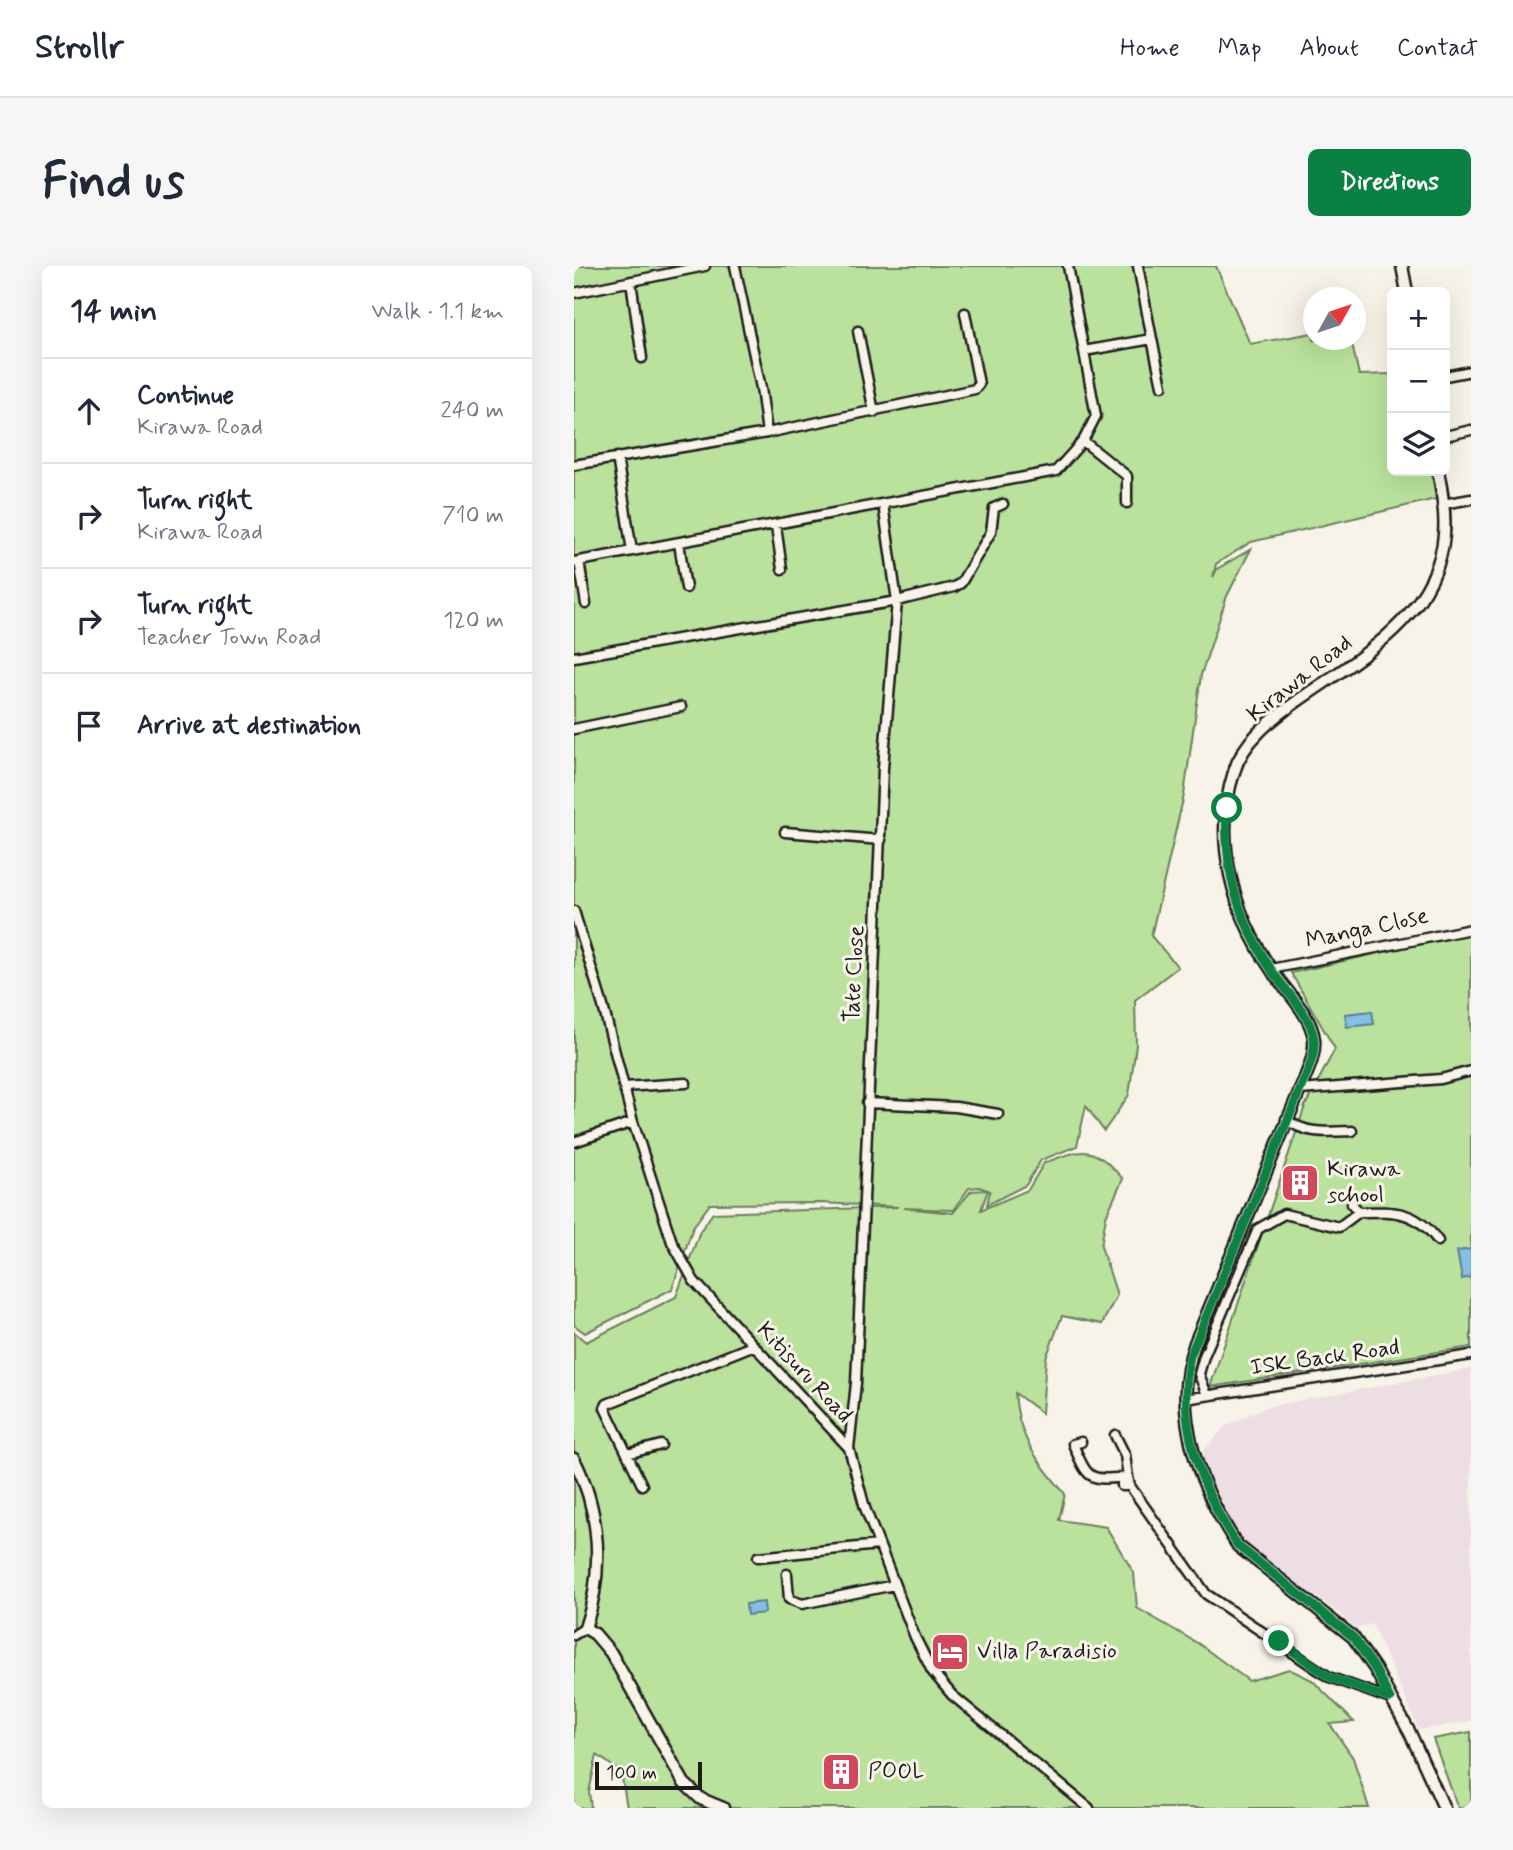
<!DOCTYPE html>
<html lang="en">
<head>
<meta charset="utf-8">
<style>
	:root { --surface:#fff; --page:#f6f6f7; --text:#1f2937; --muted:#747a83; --line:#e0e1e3; --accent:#0b8043 }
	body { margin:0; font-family:Mynerve,sans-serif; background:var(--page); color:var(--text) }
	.controls { position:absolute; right:21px; top:21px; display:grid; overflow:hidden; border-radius:10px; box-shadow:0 7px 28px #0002 }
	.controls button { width:63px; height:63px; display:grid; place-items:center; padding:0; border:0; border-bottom:2px solid var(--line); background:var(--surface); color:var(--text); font:35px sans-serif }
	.compass { position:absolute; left:729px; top:21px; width:63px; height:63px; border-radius:50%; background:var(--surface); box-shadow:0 7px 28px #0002; rotate:50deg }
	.scale { position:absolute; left:21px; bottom:18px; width:107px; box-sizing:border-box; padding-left:7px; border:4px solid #1c1c1c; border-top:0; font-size:19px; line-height:24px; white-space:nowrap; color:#1c1c1c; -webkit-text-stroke:5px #f7f3e8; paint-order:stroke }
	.stop { position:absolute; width:21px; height:21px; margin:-16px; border:5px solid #0b8043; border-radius:50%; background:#fff }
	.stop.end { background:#0b8043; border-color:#fff; box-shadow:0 2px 7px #0008 }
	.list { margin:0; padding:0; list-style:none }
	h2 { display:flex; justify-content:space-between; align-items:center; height:91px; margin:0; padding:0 28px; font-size:30px }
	h2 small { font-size:23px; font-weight:400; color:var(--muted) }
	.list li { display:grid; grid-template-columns:46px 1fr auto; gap:21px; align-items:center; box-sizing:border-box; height:105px; padding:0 28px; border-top:2px solid var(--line) }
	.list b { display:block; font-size:26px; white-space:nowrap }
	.list p { margin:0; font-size:23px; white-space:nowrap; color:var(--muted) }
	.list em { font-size:23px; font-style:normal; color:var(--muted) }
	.icon { flex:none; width:38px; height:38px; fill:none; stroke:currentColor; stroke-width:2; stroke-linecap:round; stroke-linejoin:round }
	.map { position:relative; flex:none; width:897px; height:1542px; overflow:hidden; border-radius:10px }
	header { display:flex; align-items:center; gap:42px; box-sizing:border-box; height:98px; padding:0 35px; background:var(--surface); border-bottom:2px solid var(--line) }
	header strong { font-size:33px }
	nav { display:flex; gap:38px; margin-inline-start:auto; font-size:24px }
	.intro { display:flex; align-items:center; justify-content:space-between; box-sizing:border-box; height:168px; padding:0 42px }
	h1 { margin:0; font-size:49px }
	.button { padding:18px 32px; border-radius:10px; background:var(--accent); color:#fff; font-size:24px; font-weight:700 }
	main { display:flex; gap:42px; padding:0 42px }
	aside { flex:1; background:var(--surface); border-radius:10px; box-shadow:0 7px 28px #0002 }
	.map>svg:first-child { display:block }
	.built { fill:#eddee3 }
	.green { fill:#bae29d; stroke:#6b7f5c; stroke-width:2; fill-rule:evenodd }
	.water { fill:#84c0e4; stroke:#5a7e94; stroke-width:2 }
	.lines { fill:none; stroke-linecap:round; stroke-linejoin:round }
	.minor-casing { stroke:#1c1c1c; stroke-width:13 }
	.major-casing { stroke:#1c1c1c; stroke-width:15 }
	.minor { stroke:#f7f3e8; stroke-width:8 }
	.major { stroke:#f7f3e8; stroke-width:10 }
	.route { stroke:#0b8043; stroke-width:9 }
	.labels { text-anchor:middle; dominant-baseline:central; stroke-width:6; stroke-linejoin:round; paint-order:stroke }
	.street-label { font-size:23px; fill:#1c1c1c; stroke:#f7f3e8 }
	.poi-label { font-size:23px; fill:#1c1c1c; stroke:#f7f3e8; text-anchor:start }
</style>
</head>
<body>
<header>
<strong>Strollr</strong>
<nav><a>Home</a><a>Map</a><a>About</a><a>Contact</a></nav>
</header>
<div class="intro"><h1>Find us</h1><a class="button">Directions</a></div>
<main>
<aside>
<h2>14 min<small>Walk · 1.1 km</small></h2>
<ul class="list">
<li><svg class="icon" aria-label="ahead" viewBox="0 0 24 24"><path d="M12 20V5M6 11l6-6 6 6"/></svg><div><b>Continue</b><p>Kirawa Road</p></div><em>240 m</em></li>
<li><svg class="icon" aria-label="right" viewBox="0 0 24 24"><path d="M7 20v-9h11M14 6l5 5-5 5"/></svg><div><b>Turn right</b><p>Kirawa Road</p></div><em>710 m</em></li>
<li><svg class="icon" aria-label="right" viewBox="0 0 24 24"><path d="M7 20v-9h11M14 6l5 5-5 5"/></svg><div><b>Turn right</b><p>Teacher Town Road</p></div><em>120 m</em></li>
<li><svg class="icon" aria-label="arrive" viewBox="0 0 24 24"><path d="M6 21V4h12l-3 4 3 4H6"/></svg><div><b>Arrive at destination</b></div></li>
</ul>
</aside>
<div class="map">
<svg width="897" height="1542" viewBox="0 0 897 1542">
	<rect width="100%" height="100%" fill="#f7f3e8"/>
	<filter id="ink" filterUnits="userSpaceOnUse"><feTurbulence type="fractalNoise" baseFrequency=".0143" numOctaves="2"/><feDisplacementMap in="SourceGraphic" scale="14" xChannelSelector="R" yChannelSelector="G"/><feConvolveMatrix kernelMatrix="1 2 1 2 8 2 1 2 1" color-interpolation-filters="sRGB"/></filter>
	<g filter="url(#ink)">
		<path class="built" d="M897 1103V1455L845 1464 798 1358 782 1363 766 1348 676 1282 661 1263 638 1216 629 1197V1185L652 1160 691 1141Z"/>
		<path class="green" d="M0 0H642L676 78 739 67 740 74H777L785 109 818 108V205H861L866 232 677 276 642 298 639 311 643 303 677 283 653 330 627 409 610 529 577 670 604 701 561 734 562 779 555 829 530 865 512 840 503 880 467 894 452 919 413 939 416 925 414 924 407 944 454 924 470 897C511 882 518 878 549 913L532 950 527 980 543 1029 528 1058 488 1050 472 1092 468 1147 441 1127C444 1173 463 1194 491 1228L485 1254 532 1261 560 1307 563 1342 625 1378 675 1415 715 1403 738 1414 780 1456 756 1458 779 1492 795 1542H53L47 1506 23 1489 15 1526 17 1542H0V1066L12 1076 102 1031 126 965 139 947 324 941 247 937 136 938 119 961 98 1023 11 1067 0 1059ZM405 921 413 924 397 925 379 947 330 942 379 944 395 922Z
			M897 666V1081L636 1121 731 840 761 783 717 707Z
			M897 1466V1542H884L859 1473Z"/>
		<path class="water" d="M798 745 800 758 773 761 771 748Z
			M897 983V1011L888 1013 883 985Z
			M190 1336 191 1347 173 1349 172 1338Z"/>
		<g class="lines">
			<defs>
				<path id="minor" d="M161 0 187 122 193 167
					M57 15 68 92
					M0 27 131 0
					M284 65 300 146
					M578 73 588 120
					M510 85 578 73 564 0
					M871 110 897 105
					M871 170 897 164
					M509 175 553 210V237
					M43 191 58 285
					M0 199 193 167 401 123 405 118 391 47
					M869 238 897 233
					M202 260 208 303
					M105 277 112 322
					M5 295 12 338
					M0 296 482 205 509 175 522 150 494 0
					M0 391 323 335 380 321 387 317 417 266 420 242 429 238
					M0 463 107 441
					M211 566 307 574
					M0 645 29 740 59 856 98 976 120 1015 275 1182 291 1242 341 1371 358 1405 378 1429 515 1542
					M697 703 897 663
					M50 821 112 817
					M726 824 867 813 897 805
					M293 837 382 841 424 848
					M712 853C731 869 755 866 778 865
					M0 876 59 856
					M778 938 785 946C821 945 842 944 864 975
					M633 1129 625 1108 630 1090 684 963 710 948 765 961 785 946
					M611 1133 897 1089
					M541 1169 551 1189 554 1211
					M507 1176 499 1178C515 1216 515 1214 554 1211L556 1220H548V1212
					M275 1182 282 1117 309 502 323 335 309 238
					M53 1188 87 1179
					M68 1219 31 1142 33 1138 178 1080
					M556 1220 632 1328 755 1411 816 1433
					M184 1291 305 1279
					M213 1308 215 1333 228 1338 320 1319
					M0 1369 11 1362"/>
				<path id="major" d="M828 0 833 26
					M864 205C868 225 872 247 870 268 864 350 783 393 722 436 697 454 669 475 660 506 638 574 659 648 699 706 713 726 737 749 740 773 742 790 732 808 726 824L621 1077C596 1146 625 1221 664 1280L779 1371 801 1403 836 1467 870 1542
					M0 1193C27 1246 30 1307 11 1362L21 1368 37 1387 110 1517 127 1533 149 1542"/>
			</defs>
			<use href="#minor" class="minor-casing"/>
			<use href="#major" class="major-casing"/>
			<use href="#minor" class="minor"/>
			<use href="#major" class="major"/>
		</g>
	</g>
	<g class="lines" filter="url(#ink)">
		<path class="route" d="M653 542C649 605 664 652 698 705 711 725 737 748 740 773 742 790 732 808 726 824L616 1090C602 1157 627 1225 664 1280L779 1371 801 1403 816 1433 755 1411 705 1375"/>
	</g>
	<defs>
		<symbol id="building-square" viewBox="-11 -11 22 22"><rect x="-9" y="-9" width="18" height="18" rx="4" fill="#d1495b" stroke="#f7f3e8"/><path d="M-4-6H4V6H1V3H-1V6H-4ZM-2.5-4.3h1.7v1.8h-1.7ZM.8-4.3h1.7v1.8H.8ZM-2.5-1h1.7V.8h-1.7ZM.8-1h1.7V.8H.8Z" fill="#fff"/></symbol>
		<symbol id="hotel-square" viewBox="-11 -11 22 22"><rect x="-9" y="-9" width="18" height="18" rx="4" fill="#d1495b" stroke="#f7f3e8"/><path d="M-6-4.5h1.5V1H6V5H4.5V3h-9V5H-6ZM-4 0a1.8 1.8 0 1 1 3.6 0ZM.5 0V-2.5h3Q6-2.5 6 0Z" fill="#fff"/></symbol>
	</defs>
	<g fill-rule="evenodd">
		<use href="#building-square" x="704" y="895" width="44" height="44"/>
		<use href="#hotel-square" x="354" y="1364" width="44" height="44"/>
		<use href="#building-square" x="245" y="1484" width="44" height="44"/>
	</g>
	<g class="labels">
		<g class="street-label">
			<text transform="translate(726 413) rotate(-38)">Kirawa Road</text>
			<text transform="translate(793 663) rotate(-12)">Manga Close</text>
			<text transform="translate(281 708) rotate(-87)">Tate Close</text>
			<text transform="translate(751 1092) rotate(-8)">ISK Back Road</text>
			<text transform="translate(230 1107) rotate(47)">Kitisuru Road</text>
		</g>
		<g class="poi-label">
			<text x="753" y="904">Kirawa<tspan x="753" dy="26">school</tspan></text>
			<text x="403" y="1386">Villa Paradisio</text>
			<text x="294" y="1506">POOL</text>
		</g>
	</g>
</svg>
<div class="controls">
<button>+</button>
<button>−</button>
<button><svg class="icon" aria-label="layers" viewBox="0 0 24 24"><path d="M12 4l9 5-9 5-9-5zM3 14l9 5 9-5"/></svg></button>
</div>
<svg class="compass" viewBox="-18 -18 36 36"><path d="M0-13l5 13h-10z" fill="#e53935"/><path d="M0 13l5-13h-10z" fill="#747a83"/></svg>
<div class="scale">100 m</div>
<div class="stop" style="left:653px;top:542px"></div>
<div class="stop end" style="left:705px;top:1375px"></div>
</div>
</main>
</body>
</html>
